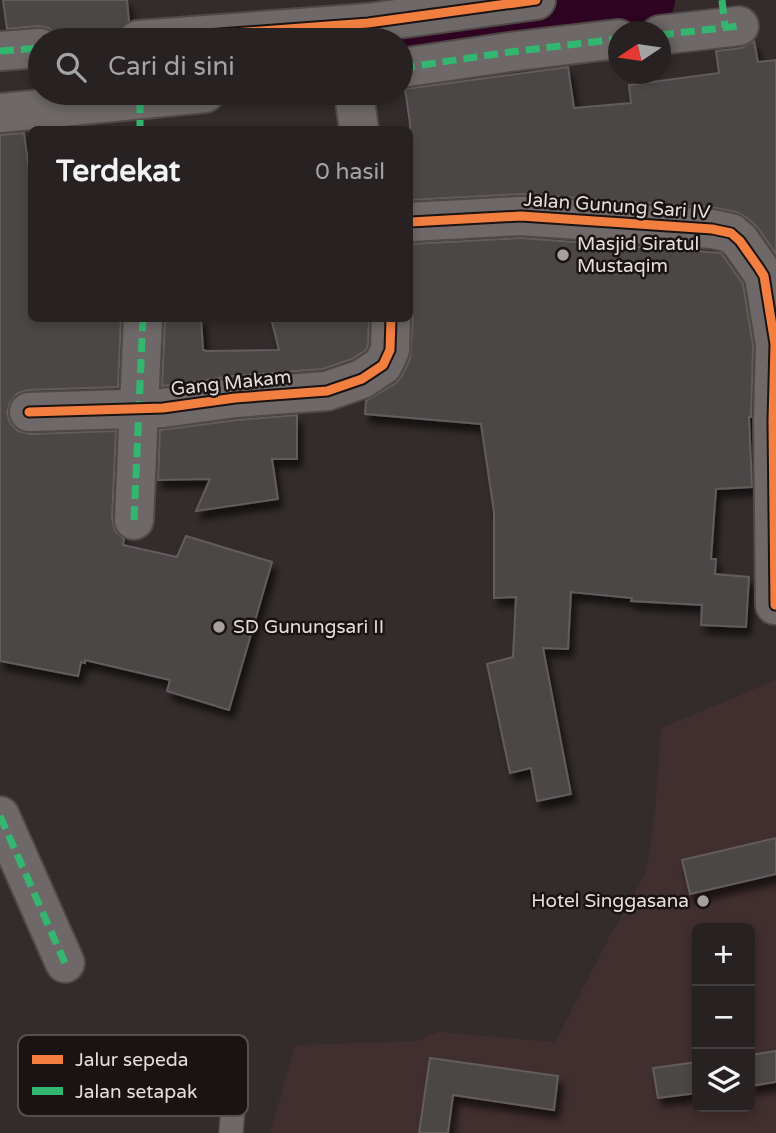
<!DOCTYPE html>
<html lang="id">
<head>
<meta charset="utf-8">
<style>
	:root { --surface:#272121; --page:#2f292a; --text:#f1f3f6; --muted:#a4a3a5; --line:#433e3f }
	body { margin:0; font-family:"Varela Round",sans-serif; background:var(--page); color:var(--text) }
	.controls { position:absolute; right:21px; bottom:21px; display:grid; overflow:hidden; border-radius:10px; box-shadow:0 4px 10px #0003 }
	.controls button { width:63px; height:63px; display:grid; place-items:center; padding:0; border:0; border-bottom:2px solid var(--line); background:var(--surface); color:var(--text); font:35px sans-serif }
	.compass { position:absolute; left:608px; top:21px; width:63px; height:63px; border-radius:50%; background:var(--surface); box-shadow:0 4px 10px #0003; rotate:257deg }
	.list { margin:0; padding:0; list-style:none }
	h2 { display:flex; justify-content:space-between; align-items:center; height:91px; margin:0; padding:0 28px; font-size:30px }
	h2 small { font-size:23px; font-weight:400; color:var(--muted) }
	.icon { flex:none; width:38px; height:38px; fill:none; stroke:currentColor; stroke-width:2; stroke-linecap:round; stroke-linejoin:round }
	.map { position:relative; flex:none; width:776px; height:1133px; overflow:hidden }
	.search { position:absolute; background:var(--surface); box-shadow:0 4px 10px #0003; left:28px; top:28px; width:385px; height:77px; display:flex; align-items:center; gap:18px; box-sizing:border-box; padding:0 24px; border-radius:38px; color:var(--muted); font-size:26px }
	.panel { position:absolute; background:var(--surface); box-shadow:0 4px 10px #0003; left:28px; top:126px; width:385px; height:196px; border-radius:10px }
	.map>svg:first-child { display:block }
	.built { fill:#412e2e; fill-rule:evenodd }
	.lines { fill:none; stroke-linecap:round; stroke-linejoin:round }
	.river { stroke:#2f0423; stroke-width:68 }
	.building { fill:#4b4646; stroke:#635c5d; stroke-width:2; filter:url(#shadow) }
	.lane-casing { stroke:#504948; stroke-width:26 }
	.street-casing { stroke:#504948; stroke-width:42 }
	.lane { stroke:#6e6868; stroke-width:23 }
	.street { stroke:#6e6868; stroke-width:38 }
	.quiet { stroke:#33b770; stroke-width:7; stroke-dasharray:14 7; stroke-linecap:butt }
	.cycleway-casing { stroke:#1a1313; stroke-width:13 }
	.cycleway { stroke:#f27e40; stroke-width:9 }
	.poi-dot { fill:#a79e9e; stroke:#1a1313; stroke-width:2.5 }
	.labels { text-anchor:middle; dominant-baseline:central; stroke-width:5; stroke-linejoin:round; paint-order:stroke }
	.street-label { font-size:19px; fill:#e5dcdb; stroke:#1a1313 }
	.poi-label { font-size:19px; fill:#e5dcdb; stroke:#1a1313; text-anchor:start }
	.key { fill:#1a1313; stroke:#574f4f; stroke-width:2 }
	.key-label { font-size:19px; fill:#e5dcdb }
</style>
</head>
<body>
<div class="map">
<svg width="776" height="1133" viewBox="0 0 776 1133">
	<defs>
		<filter id="shadow"><feDropShadow dx="4.5" dy="8" stdDeviation="3.5" flood-color="#0009"/></filter>
	</defs>
	<rect width="100%" height="100%" fill="#342c2c"/>
	<path class="built" d="M776 680V1133H270L295 1045 417 1041 439 1032 555 1042 611 934 646 873 655 813 661 728ZM697 928H750V1107H697Z"/>
	<g class="lines">
		<path class="river" d="M396 40 641 0"/>
	</g>
	<path class="building" d="M3 0H127L129 21 118 32 59 38 49 28 38 26 7 29Z
		M754 41 758 62 776 60V254L758 228 746 217 736 212 716 208 522 194 410 200V123L405 89 568 67 574 108 631 103 629 85 719 73 716 51 741 48Z
		M24 133 32 192V318H121L118 387 28 390 18 393 10 402 7 413 10 423 18 431 30 434 116 431 112 519 115 531 124 539 123 545 177 557 186 536 272 562 229 710 167 691 170 680 85 660V663L81 662 78 676 0 661V135Z
		M521 238 721 253 743 284 753 345 751 417H749L752 487 716 489 711 559H716L715 574 749 577 746 627 701 625 702 605 631 601 632 598 571 592 568 649 543 648 571 794 537 801 531 768 510 773 487 664 513 657 516 597 494 598V512L481 424 365 414 366 401 396 383 403 374 410 359 413 319 410 307V244Z
		M165 318H201L203 350 207 351 279 350 271 318H369L368 345 366 350 352 359 323 369 233 376 162 386Z
		M297 415V459H272L278 499 196 511 210 479 158 480 160 430 237 420Z
		M776 838V874L690 894 682 860Z
		M776 1051V1082L750 1086V1055Z
		M430 1058 558 1076 554 1110 453 1095 448 1133H419Z
		M697 1062V1093L658 1098 653 1068Z"/>
	<g class="lines">
		<defs>
			<path id="lane" d="M231 1133 235 1081"/>
			<path id="street" d="M660 35 739 26
				M138 40 368 23 536 0
				M0 51 40 48
				M401 68 510 52 618 39
				M354 93 359 130
				M0 113 205 93
				M410 222 521 216 712 229 731 233 740 241 759 268 764 276 775 344 773 421 775 605
				M29 412 163 408 235 398 327 391 362 379 383 365 390 350 391 318
				M134 520 143 318
				M0 816 65 963"/>
		</defs>
		<use href="#lane" class="lane-casing"/>
		<use href="#street" class="street-casing"/>
		<use href="#lane" class="lane"/>
		<use href="#street" class="street"/>
		<path class="quiet" d="M722 0 725 27
			M660 35 739 26
			M0 51 40 48
			M401 68 510 52 618 39
			M140 99V130
			M134 520 143 318
			M0 816 65 963"/>
		<defs>
			<path id="cycleway" d="M138 40 368 23 536 0
				M410 222 521 216 712 229 731 233 740 241 759 268 764 276 775 344 773 421 775 605
				M29 412 163 408 235 398 327 391 362 379 383 365 390 350 391 318"/>
		</defs>
		<use href="#cycleway" class="cycleway-casing"/>
		<use href="#cycleway" class="cycleway"/>
	</g>
	<g class="poi-dot">
		<circle cx="563" cy="255" r="7"/>
		<circle cx="219" cy="627" r="7"/>
		<circle cx="703" cy="901" r="7"/>
	</g>
	<g class="labels">
		<g class="street-label">
			<text transform="translate(617 206) rotate(4)">Jalan Gunung Sari IV</text>
			<text transform="translate(231 383) rotate(-6)">Gang Makam</text>
		</g>
		<g class="poi-label">
			<text x="577" y="244">Masjid Siratul<tspan x="577" dy="22">Mustaqim</tspan></text>
			<text x="233" y="627">SD Gunungsari II</text>
			<text x="689" y="901" text-anchor="end">Hotel Singgasana</text>
		</g>
	</g>
	<rect x="18" y="1035" width="230" height="81" rx="10" class="key"/>
	<rect x="32" y="1055" width="31" height="9" fill="#f27e40"/>
	<rect x="32" y="1087" width="31" height="8" fill="#33b770"/>
	<g class="key-label">
		<text x="75" y="1066">Jalur sepeda</text>
		<text x="75" y="1098">Jalan setapak</text>
	</g>
</svg>
<div class="controls">
<button>+</button>
<button>−</button>
<button><svg class="icon" aria-label="layers" viewBox="0 0 24 24"><path d="M12 4l9 5-9 5-9-5zM3 14l9 5 9-5"/></svg></button>
</div>
<svg class="compass" viewBox="-18 -18 36 36"><path d="M0-13l5 13h-10z" fill="#e53935"/><path d="M0 13l5-13h-10z" fill="#a4a3a5"/></svg>
<div class="search"><svg class="icon" aria-label="search" viewBox="0 0 24 24"><circle cx="10" cy="10" r="6"/><path d="M15 15l6 6"/></svg>Cari di sini</div>
<section class="panel">
<h2>Terdekat<small>0 hasil</small></h2>
<ul class="list">
</ul>
</section>
</div>
</body>
</html>
